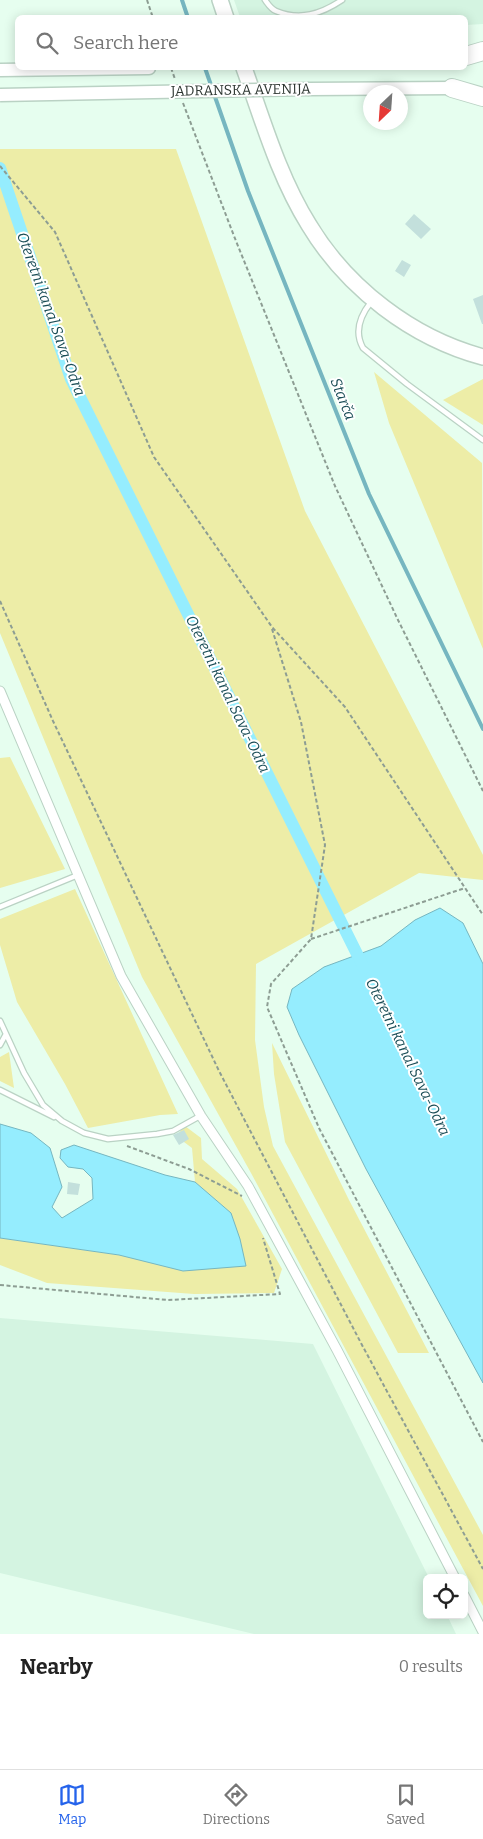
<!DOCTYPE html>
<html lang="en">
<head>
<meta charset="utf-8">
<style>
	:root { --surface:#fff; --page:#f6f6f6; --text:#222; --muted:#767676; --line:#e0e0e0; --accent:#2563eb }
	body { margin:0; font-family:Bitter,serif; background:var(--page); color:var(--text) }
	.controls { position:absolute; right:15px; bottom:15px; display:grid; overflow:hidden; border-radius:8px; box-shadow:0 2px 12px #0003 }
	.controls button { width:45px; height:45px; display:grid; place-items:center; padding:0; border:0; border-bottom:1px solid var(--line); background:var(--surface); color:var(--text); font:25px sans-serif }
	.compass { position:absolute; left:363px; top:85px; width:45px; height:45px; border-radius:50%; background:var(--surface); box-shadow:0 2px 12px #0003; rotate:205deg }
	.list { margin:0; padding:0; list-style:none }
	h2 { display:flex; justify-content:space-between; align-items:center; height:65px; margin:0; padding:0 20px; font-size:21px }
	h2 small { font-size:16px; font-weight:400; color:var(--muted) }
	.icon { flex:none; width:28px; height:28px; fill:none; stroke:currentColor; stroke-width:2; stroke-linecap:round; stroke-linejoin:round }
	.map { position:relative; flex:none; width:483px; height:1634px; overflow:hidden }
	.search { position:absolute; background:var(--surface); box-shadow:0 2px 12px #0003; left:15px; right:15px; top:15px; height:55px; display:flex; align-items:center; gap:12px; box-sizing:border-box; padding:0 18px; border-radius:8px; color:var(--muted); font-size:19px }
	.sheet { height:135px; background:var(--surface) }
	nav { display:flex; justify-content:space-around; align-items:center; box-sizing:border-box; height:70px; border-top:1px solid var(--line); background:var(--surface); font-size:14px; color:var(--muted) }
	nav a { display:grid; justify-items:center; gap:2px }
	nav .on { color:var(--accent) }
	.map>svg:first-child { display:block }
	.built { fill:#d4f4e1 }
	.green { fill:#ededa7 }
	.water { fill:#95edfe; stroke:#76b6c0 }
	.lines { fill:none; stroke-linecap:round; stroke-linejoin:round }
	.stream { stroke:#76b6c0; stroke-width:4 }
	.canal { stroke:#95edfe; stroke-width:12 }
	.building { fill:#c3e0dc }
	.service-casing { stroke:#bad2c4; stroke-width:7 }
	.minor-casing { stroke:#bad2c4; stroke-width:11 }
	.secondary-casing { stroke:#bad2c4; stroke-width:15 }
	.primary-casing { stroke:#bad2c4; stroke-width:18 }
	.motorway-casing { stroke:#bad2c4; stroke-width:20 }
	.path { stroke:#8d9d93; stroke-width:2; stroke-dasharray:4 2.5; stroke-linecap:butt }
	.service { stroke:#fff; stroke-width:4.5 }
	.minor { stroke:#fff; stroke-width:9 }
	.secondary { stroke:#fff; stroke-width:12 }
	.primary { stroke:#fff; stroke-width:15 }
	.motorway { stroke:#fff; stroke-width:18 }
	.secondary-bridge-casing { stroke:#bad2c4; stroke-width:15; stroke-linecap:butt }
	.secondary-bridge { stroke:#fff; stroke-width:12 }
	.labels { text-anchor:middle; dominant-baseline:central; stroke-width:4; stroke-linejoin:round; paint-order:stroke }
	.street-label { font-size:14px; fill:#2d3631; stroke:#fff }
	.water-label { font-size:15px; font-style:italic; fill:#1a4d56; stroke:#fff }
</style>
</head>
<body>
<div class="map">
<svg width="483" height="1634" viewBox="0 0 483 1634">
	<rect width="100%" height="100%" fill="#e6feef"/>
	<path class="built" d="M234 0H483V24L466 25V18L240 17Z
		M0 1318 313 1344 429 1578H427V1615H447L456 1634H254L0 1573Z"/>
	<path class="green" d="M0 149H176L305 511 483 855V880L419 873 256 964 255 1040 264 1107 273 1146 483 1535V1606L251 1173 142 977 0 633Z
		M374 372 482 463 483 649 389 423Z
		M483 379V425L443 400Z
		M10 757 65 869 0 888V758Z
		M75 889 178 1114 160 1115 88 1128 65 1084 17 1002 0 945V919Z
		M272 1043 349 1200 429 1353H398L285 1142 274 1074Z
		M9 1052 14 1088 0 1081V1057Z
		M185 1126 201 1138 202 1159 237 1189 282 1269 274 1293 194 1294 47 1283 0 1265V1238L119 1255 183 1271 231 1213 195 1182 192 1148 176 1136Z"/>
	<path class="water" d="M440 908 463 923 483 964V1383L366 1169 299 1035 287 1007 292 989 324 967 381 946 415 920Z
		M0 1124 31 1133 50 1148 62 1187 52 1207 62 1218 93 1199 92 1178 83 1169 68 1167 60 1158 61 1150 74 1145 165 1175 195 1182 231 1213 240 1239 246 1266 183 1271 119 1255 0 1238Z"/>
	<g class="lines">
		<path class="stream" d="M182 0 188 18
			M205 68 212 88
			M214 94 248 191 369 494 483 729"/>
		<path class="canal" d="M0 168 71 379 364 968"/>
	</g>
	<path class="building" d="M414 214 431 229 421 239 405 224Z
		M402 260 411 265 404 277 395 271Z
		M483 295V324H482L473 299Z
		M184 1130 189 1139 179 1145 173 1135Z
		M68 1182 80 1184 78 1195 67 1194Z"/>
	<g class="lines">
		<defs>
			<path id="service" d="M265 0C268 4 271 9 276 11 300 21 321 14 342 0
				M371 302C360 316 354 332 363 348L407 384 483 440
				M0 907 78 875
				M0 1021 24 1073 43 1105 62 1121 84 1133 108 1139 157 1134 173 1131 200 1116
				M0 1045 6 1034
				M0 1090 54 1117"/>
			<path id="minor" d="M0 691 121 976 201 1116 248 1186 337 1350 455 1578
				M464 1595 483 1632"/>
			<path id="secondary" d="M0 70 149 68
				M309 89 452 88"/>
			<path id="primary" d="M220 0 226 18
				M244 68C263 121 279 177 309 225 347 288 412 338 483 357"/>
			<path id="motorway" d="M466 56 483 51
				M452 88 483 97"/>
		</defs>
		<use href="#service" class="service-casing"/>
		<use href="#minor" class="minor-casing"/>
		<use href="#secondary" class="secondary-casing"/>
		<use href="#primary" class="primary-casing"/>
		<use href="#motorway" class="motorway-casing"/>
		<path class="path" d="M147 0 153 18
			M171 68 175 79
			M183 103 234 236 335 486 398 620 483 791
			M0 166 55 232 154 457 272 627 345 707 483 915
			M0 601 53 721 219 1071 362 1345 483 1569
			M272 629 301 722 325 845 311 939 271 984 267 1007 319 1128 483 1442
			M311 939 465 888
			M127 1146 189 1169 242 1196
			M0 1285 168 1300 280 1294 263 1238"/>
		<use href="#service" class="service"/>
		<use href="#minor" class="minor"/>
		<use href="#secondary" class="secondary"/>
		<use href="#primary" class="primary"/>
		<use href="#motorway" class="motorway"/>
		<defs>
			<path id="secondary-bridge" d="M0 95 309 89"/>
		</defs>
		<use href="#secondary-bridge" class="secondary-bridge-casing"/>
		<use href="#secondary-bridge" class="secondary-bridge"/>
	</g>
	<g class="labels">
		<g class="street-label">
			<text transform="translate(241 90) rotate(-1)">JADRANSKA AVENIJA</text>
		</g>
		<g class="water-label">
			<text transform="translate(51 314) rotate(70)">Oteretni kanal Sava-Odra</text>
			<text transform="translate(343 399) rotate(68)">Starča</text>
			<text transform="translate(228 694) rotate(64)">Oteretni kanal Sava-Odra</text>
			<text transform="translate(408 1057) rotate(64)">Oteretni kanal Sava-Odra</text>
		</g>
	</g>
</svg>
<div class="controls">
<button><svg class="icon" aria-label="locate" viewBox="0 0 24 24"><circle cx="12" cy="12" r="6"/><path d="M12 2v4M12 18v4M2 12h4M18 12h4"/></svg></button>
</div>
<svg class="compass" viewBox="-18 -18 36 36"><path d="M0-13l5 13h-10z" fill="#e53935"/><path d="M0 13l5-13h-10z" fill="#767676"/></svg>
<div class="search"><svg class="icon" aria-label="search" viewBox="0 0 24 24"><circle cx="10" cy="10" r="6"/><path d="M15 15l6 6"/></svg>Search here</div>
</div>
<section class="sheet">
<h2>Nearby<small>0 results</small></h2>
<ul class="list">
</ul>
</section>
<nav>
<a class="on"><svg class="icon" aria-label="map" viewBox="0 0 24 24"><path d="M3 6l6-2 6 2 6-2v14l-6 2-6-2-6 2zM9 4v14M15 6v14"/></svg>Map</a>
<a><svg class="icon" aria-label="directions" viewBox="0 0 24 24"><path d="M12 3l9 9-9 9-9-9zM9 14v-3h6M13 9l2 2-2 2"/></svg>Directions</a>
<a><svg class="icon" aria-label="saved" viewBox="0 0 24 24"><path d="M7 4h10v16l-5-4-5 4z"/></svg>Saved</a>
</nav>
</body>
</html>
